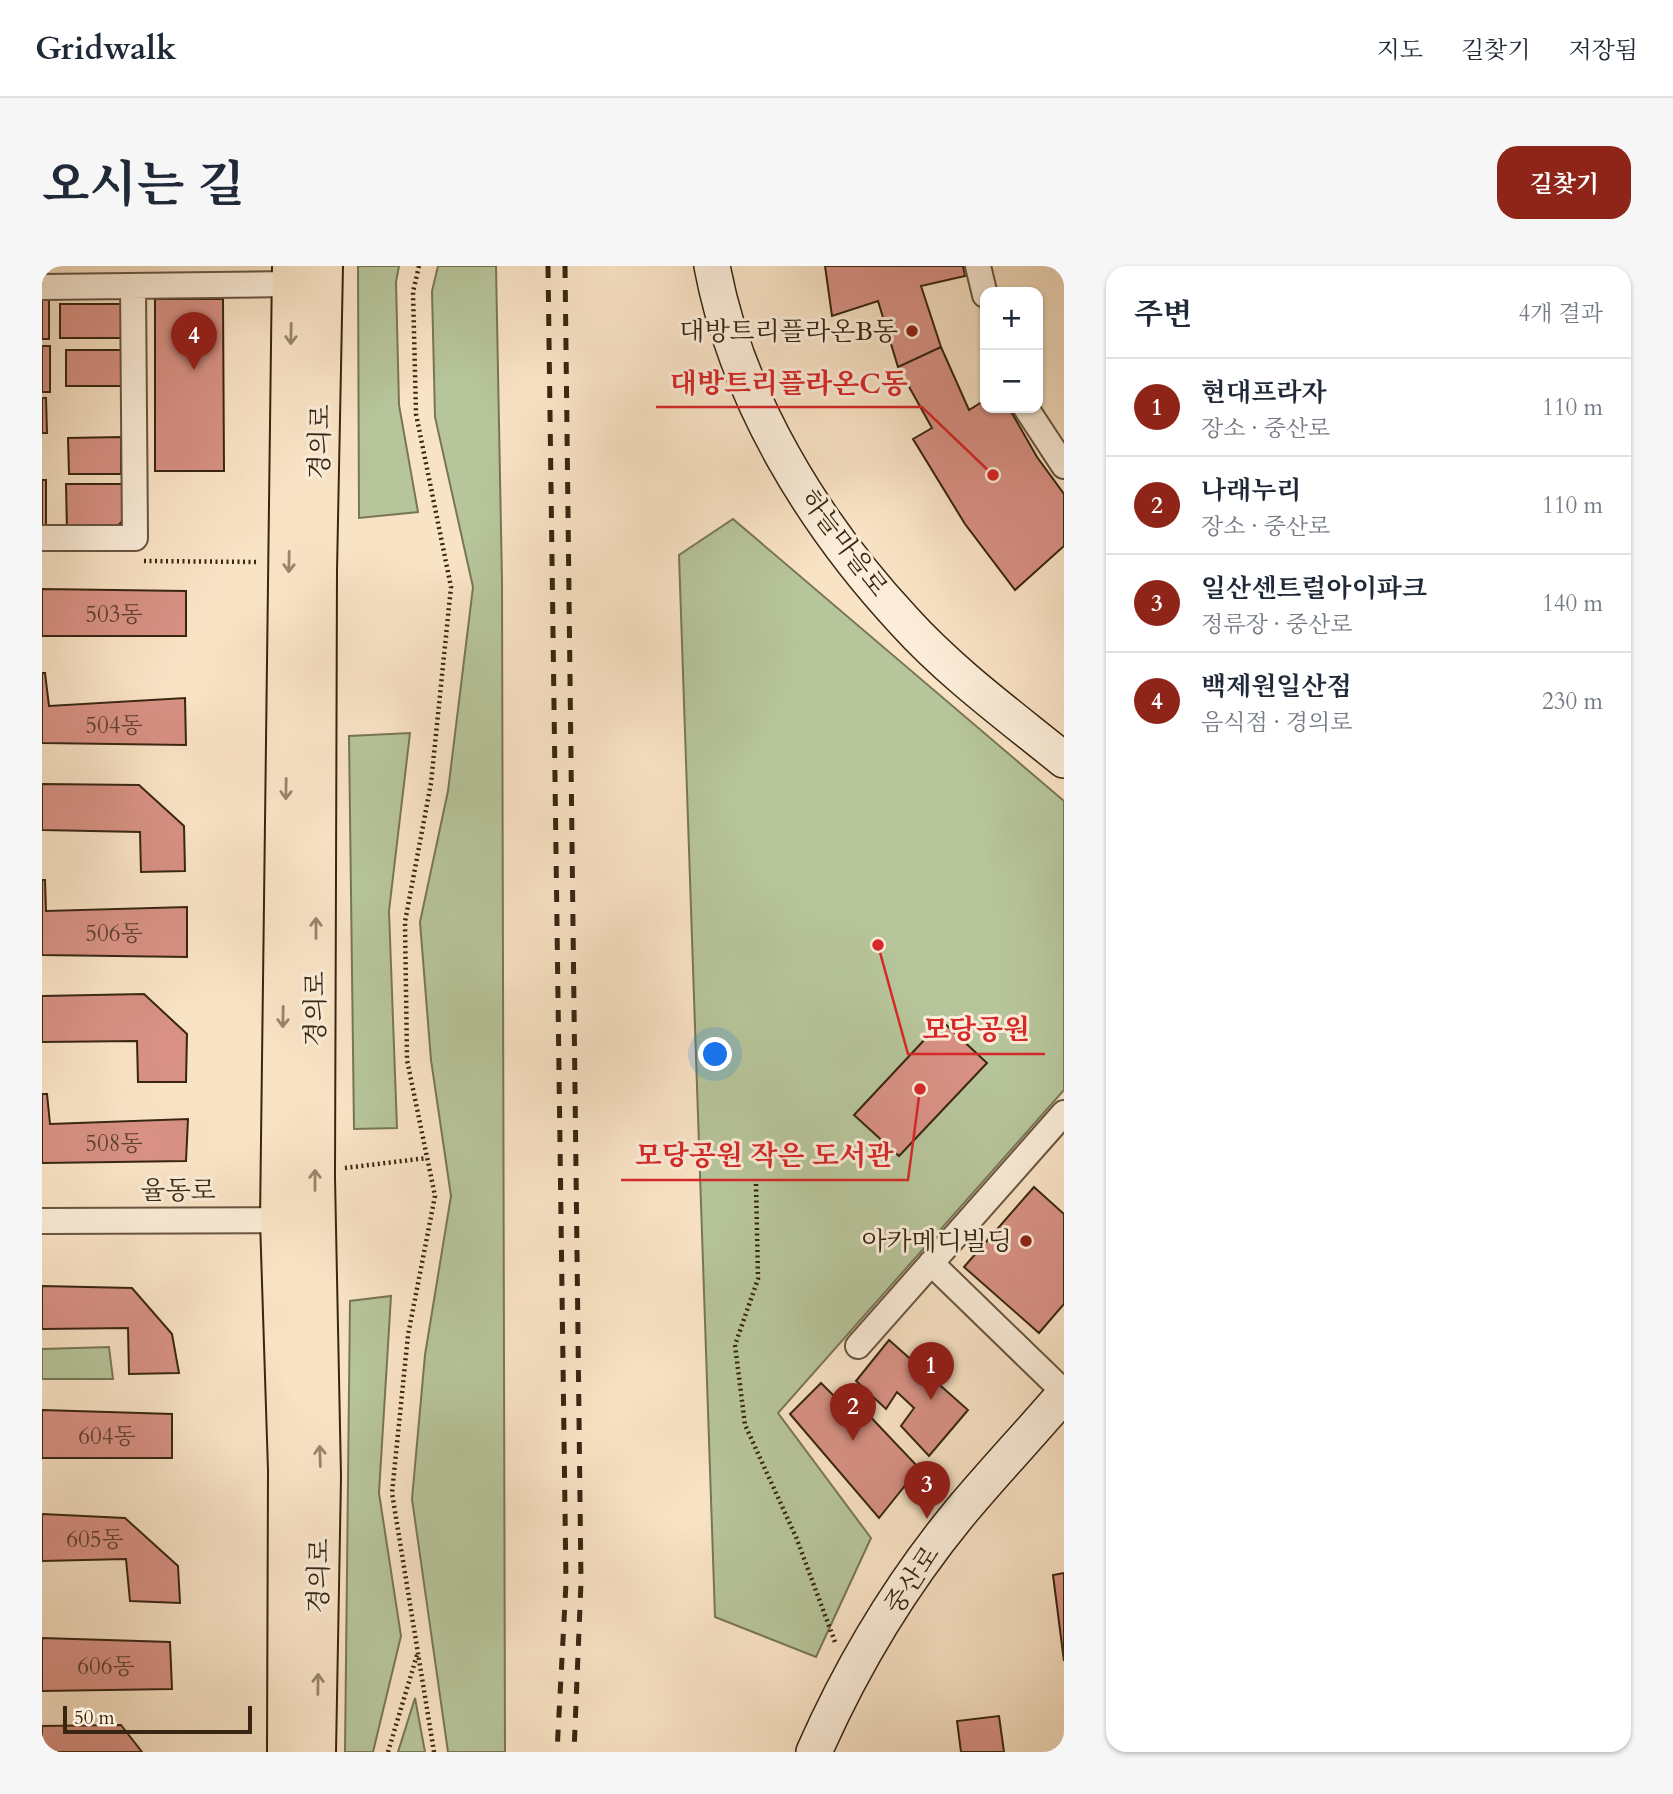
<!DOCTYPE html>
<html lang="ko">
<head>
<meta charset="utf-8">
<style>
	:root { --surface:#fff; --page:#f6f6f7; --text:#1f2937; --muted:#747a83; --line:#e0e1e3; --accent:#8f2418 }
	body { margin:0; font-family:Cardo,"Noto Serif KR",serif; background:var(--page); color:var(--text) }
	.controls { position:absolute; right:21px; top:21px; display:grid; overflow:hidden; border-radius:14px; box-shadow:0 2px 5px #0004 }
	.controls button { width:63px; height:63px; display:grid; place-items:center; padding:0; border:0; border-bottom:2px solid var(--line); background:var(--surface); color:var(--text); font:35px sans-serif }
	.scale { position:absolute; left:21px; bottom:18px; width:189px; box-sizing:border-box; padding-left:7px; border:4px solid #382612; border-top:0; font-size:19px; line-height:24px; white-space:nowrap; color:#382612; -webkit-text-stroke:5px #fbedd9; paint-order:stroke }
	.you { position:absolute; left:674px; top:789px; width:24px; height:24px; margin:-18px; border:5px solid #fff; border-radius:50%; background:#1a73e8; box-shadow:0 0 0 10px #1a73e833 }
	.badge { display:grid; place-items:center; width:46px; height:46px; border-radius:50%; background:var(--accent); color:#fff; font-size:23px; font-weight:700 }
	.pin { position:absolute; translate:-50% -58px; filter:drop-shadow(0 2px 4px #0008) }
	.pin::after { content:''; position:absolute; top:37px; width:24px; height:21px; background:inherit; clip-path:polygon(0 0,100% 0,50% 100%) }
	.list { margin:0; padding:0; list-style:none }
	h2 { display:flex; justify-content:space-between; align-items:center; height:91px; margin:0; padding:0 28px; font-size:30px }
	h2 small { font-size:23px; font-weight:400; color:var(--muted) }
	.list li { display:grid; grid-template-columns:46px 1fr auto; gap:21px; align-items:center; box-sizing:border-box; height:98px; padding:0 28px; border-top:2px solid var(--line) }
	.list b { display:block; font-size:26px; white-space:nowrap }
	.list p { margin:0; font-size:23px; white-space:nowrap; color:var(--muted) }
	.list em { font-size:23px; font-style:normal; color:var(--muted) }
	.map { position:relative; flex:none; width:1022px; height:1486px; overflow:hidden; border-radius:21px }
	header { display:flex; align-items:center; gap:42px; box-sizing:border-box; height:98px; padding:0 35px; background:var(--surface); border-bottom:2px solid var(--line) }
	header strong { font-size:33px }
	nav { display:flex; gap:38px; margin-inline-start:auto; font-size:24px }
	.intro { display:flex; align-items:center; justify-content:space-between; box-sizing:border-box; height:168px; padding:0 42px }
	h1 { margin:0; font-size:49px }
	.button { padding:18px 32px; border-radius:21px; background:var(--accent); color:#fff; font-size:24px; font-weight:700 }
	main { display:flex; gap:42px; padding:0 42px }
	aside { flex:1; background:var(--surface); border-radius:21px; box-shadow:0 2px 5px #0004 }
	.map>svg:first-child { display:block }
	.green { fill:#b7c59a; stroke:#787656; stroke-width:2 }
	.building { fill:#d89184; stroke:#382612; stroke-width:2 }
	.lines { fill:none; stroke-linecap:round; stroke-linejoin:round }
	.minor-casing { stroke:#68553f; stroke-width:28 }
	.secondary-casing { stroke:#382612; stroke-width:38 }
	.primary-casing { stroke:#382612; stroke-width:42 }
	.path { stroke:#382612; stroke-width:4.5; stroke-dasharray:2 3.5; stroke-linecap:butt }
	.minor { stroke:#fbedd9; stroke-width:24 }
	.secondary { stroke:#fbedd9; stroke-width:35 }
	.primary { stroke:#f9e3c5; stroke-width:38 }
	.rail { stroke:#382612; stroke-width:5; stroke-dasharray:12 12; stroke-linecap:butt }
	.oneway { stroke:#98846c }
	.poi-dot { fill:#8f2418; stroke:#fbedd9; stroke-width:2.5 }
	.labels { text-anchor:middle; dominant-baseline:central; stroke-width:6; stroke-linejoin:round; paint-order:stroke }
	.number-label { font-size:23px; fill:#60412e }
	.poi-label { font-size:26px; fill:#382612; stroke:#fbedd9; text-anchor:end }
	.street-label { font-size:26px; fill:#382612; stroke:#fbedd9 }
	.leader { fill:none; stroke:#d62828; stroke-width:2.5 }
	.callout-dot { fill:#d62828; stroke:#fbedd9; stroke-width:2.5 }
	.callout-label { font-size:28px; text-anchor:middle; font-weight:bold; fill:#d62828; stroke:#fbedd9; stroke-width:6; stroke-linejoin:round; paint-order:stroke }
</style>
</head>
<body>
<header>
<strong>Gridwalk</strong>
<nav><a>지도</a><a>길찾기</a><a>저장됨</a></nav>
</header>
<div class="intro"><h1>오시는 길</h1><a class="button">길찾기</a></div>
<main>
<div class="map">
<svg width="1022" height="1486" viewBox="0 0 1022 1486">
	<rect width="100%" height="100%" fill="#f9e3c5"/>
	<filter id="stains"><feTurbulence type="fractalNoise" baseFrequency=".00286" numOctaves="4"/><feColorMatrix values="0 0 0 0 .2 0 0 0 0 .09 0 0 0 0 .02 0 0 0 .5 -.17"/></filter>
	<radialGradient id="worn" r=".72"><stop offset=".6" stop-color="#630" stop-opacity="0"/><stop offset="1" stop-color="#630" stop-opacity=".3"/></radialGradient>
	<path class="green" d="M316 0H357L354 16 357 139 376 246 317 252Z
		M396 0H454L460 316 463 1486H406L370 1233 383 1089 409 930 389 794 378 656 406 525 431 321 393 151 390 25Z
		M691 253 1022 535V824L736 1147 829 1272 774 1391 673 1351 637 289Z
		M368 467 347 645 355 862 312 863 307 470Z
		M349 1030 337 1227 359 1370 331 1486H303L308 1035Z
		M67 1081 71 1113H0V1083Z
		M373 1432 383 1486H356Z"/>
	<path class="building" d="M783 0H921L923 10 879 20 899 81 856 101 836 35 790 50Z
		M113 33H181L182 205H113Z
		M0 34H7V73H0Z
		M18 38H82V72H18Z
		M0 80H8V126H0Z
		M899 81 927 144 943 134V142H967L995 191 1022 228V280L973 324 923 258 871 173 890 162 856 101Z
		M24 84H84V120H24Z
		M0 132H4L5 167H0Z
		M79 171V208H27L26 172Z
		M0 214H4V260H0Z
		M24 218H89V247L69 266H25Z
		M0 323 144 325V370H0Z
		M0 407H3L7 440 143 432 144 479 0 477Z
		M0 518 97 519 142 560 143 605 99 606 98 566 0 564Z
		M0 614H3L4 645 145 641V691L0 689Z
		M102 728 145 768 144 816H96L95 775 0 776V730Z
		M900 755 945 797 857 890 812 849Z
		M0 828H5L8 858 146 853 144 895 0 897Z
		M992 921 1022 948V1038L997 1067 922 1001Z
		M0 1020 90 1022 130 1068 137 1107 87 1108 86 1062 0 1063Z
		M847 1074 926 1144 887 1190 859 1160 872 1142 855 1126 844 1143 814 1115Z
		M779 1117 796 1134 804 1125 877 1202 837 1252 748 1148Z
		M0 1144 130 1148V1192H0Z
		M0 1248 83 1252 136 1300 138 1337 88 1335 84 1293 0 1295Z
		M1022 1307V1395L1011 1309Z
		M0 1372 128 1376 130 1423 0 1425Z
		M957 1450 962 1486H919L915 1455Z
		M79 1459 100 1486H0V1460Z"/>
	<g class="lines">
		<defs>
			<path id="minor" d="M936 0 943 29
				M0 21 250 18
				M984 142 1022 200
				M0 272H93L91 20
				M0 955 252 954
				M889 997 1022 1126
				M816 1080 1022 847"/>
			<path id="secondary" d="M670 0C695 133 771 257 862 355 909 407 968 450 1022 494
				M772 1486C809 1402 858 1320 916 1249 950 1208 987 1169 1022 1128"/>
			<path id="primary" d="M245 1486 246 1204 238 954 250 0
				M274 1486 279 1211 273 912 275 305 281 0"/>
		</defs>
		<use href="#minor" class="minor-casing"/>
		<use href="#secondary" class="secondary-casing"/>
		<use href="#primary" class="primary-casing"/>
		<path class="path" d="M377 0 371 26 374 148 409 321 389 517 363 656 365 794 393 930 366 1069 350 1227 392 1486
			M102 295 216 296
			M303 902 385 892
			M714 918 716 1013 693 1079 703 1159 754 1271 793 1376
			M346 1486 375 1389"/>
		<use href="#minor" class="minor"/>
		<use href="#secondary" class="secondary"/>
		<use href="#primary" class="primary"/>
		<path class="rail" d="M506 0 524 1317 515 1486
			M523 0 539 1316 532 1486"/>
	</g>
	<defs><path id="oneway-shaft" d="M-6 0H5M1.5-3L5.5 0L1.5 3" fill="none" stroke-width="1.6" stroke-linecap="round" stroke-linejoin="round" transform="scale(1.75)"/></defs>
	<g class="oneway">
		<use href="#oneway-shaft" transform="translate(249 68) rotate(91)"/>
		<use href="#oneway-shaft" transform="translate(247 296) rotate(91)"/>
		<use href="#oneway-shaft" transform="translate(244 523) rotate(91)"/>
		<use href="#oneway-shaft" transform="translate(274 662) rotate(-90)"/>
		<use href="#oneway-shaft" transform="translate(241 751) rotate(91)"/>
		<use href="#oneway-shaft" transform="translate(273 914) rotate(-90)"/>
		<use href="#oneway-shaft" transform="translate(278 1190) rotate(-92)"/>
		<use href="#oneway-shaft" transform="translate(276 1418) rotate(-89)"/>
	</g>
	<g class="poi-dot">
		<circle cx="870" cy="65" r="7"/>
		<circle cx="984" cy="975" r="7"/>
	</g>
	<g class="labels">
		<g class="number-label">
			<text x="72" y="348">503동</text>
			<text x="72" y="459">504동</text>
			<text x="72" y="667">506동</text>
			<text x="72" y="877">508동</text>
			<text x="65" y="1170">604동</text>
			<text x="53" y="1273">605동</text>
			<text x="64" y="1400">606동</text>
		</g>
		<g class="poi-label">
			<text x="856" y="65">대방트리플라온B동</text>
			<text x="970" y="975">아카메디빌딩</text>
		</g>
		<g class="street-label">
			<text transform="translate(278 176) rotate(-89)">경의로</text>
			<text transform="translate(802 277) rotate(53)">하늘마을로</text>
			<text transform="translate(273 743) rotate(-90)">경의로</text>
			<text x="136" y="924">율동로</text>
			<text transform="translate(277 1310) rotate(-89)">경의로</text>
			<text transform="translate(870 1314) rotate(-56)">중산로</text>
		</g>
	</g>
	<path class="leader" d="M951 209L880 141H614M836 679L866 788H1003M878 823L866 914H579"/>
	<g class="callout-dot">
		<circle cx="951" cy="209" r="7"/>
		<circle cx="836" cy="679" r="7"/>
		<circle cx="878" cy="823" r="7"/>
	</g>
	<g class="callout-label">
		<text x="747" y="127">대방트리플라온C동</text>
		<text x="934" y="773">모당공원</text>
		<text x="722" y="899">모당공원 작은 도서관</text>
	</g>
	<rect width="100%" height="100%" filter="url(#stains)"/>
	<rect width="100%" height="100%" fill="url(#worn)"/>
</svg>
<div class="controls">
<button>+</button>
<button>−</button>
</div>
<div class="scale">50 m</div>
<div class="you"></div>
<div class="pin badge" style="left:889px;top:1134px">1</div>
<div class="pin badge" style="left:811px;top:1175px">2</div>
<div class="pin badge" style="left:885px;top:1253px">3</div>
<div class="pin badge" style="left:152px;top:104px">4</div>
</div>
<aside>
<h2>주변<small>4개 결과</small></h2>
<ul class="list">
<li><span class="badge">1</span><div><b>현대프라자</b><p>장소 · 중산로</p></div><em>110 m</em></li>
<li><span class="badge">2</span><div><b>나래누리</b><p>장소 · 중산로</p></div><em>110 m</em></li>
<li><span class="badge">3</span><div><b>일산센트럴아이파크</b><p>정류장 · 중산로</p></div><em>140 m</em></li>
<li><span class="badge">4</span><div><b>백제원일산점</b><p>음식점 · 경의로</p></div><em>230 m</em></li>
</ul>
</aside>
</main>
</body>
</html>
